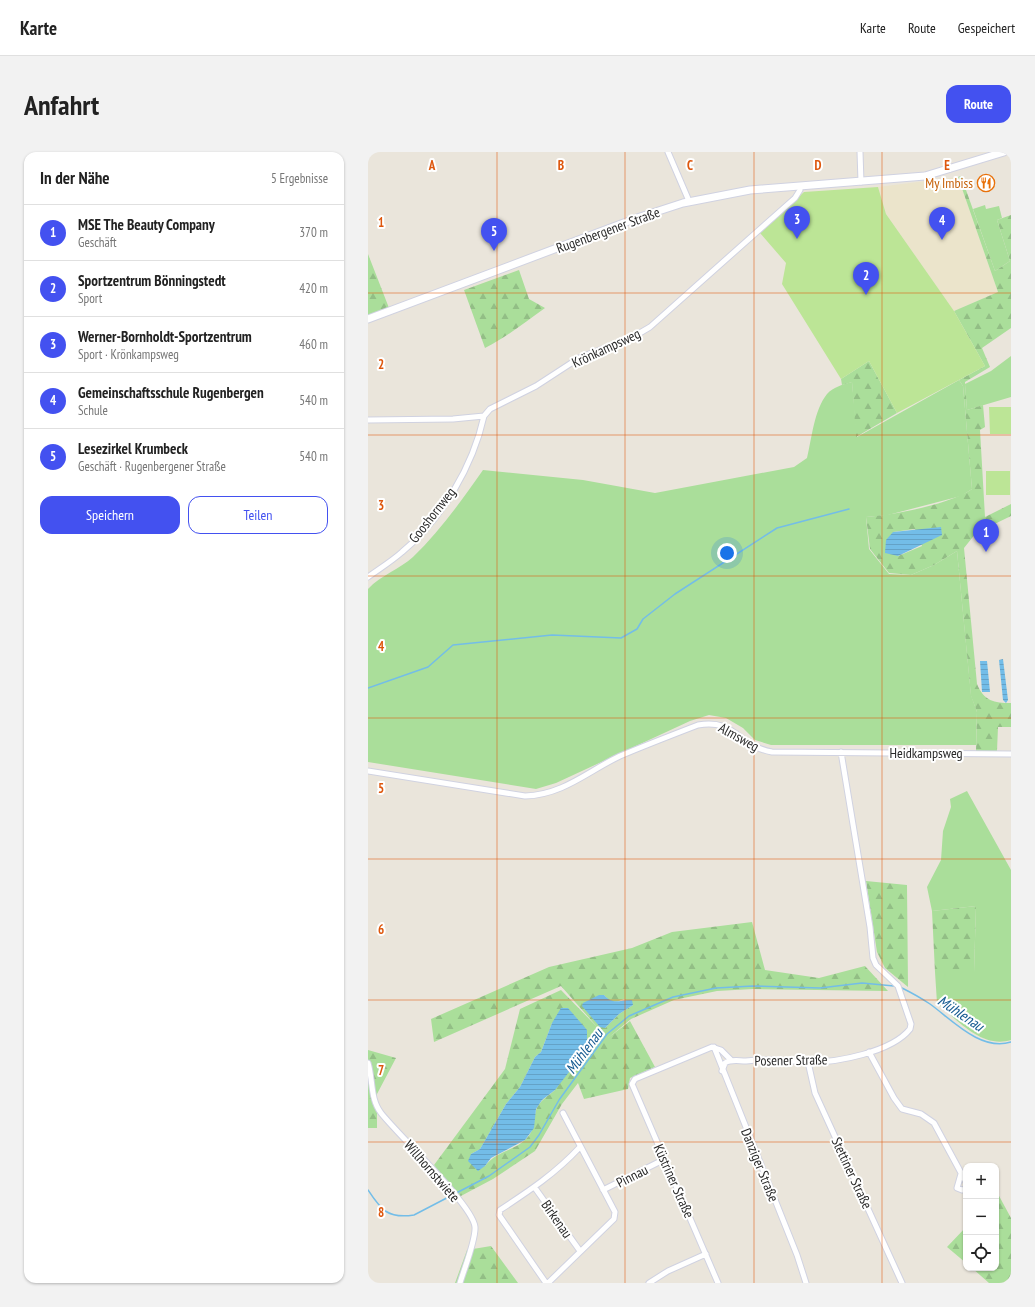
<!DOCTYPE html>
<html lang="de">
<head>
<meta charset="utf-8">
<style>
	:root { --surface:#fff; --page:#f2f2f2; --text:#222; --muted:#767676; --line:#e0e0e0; --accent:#4351f0 }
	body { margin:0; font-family:"PT Sans Narrow",sans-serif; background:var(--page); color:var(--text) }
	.controls { position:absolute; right:12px; bottom:12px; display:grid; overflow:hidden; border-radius:8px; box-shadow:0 1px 3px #0004 }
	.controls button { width:36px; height:36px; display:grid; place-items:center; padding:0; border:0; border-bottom:1px solid var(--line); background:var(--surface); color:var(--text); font:20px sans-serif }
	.you { position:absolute; left:359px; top:401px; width:14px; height:14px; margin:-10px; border:3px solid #fff; border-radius:50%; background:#1a73e8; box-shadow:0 0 0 6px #1a73e833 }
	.badge { display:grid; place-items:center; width:26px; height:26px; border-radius:50%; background:var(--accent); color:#fff; font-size:13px; font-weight:700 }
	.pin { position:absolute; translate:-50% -33px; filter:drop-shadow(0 1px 2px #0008) }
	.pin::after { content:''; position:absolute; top:21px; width:14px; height:12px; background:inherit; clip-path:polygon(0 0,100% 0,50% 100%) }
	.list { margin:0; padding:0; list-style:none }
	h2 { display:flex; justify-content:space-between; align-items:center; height:52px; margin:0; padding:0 16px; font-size:17px }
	h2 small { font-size:13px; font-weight:400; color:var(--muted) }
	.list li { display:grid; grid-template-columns:26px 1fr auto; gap:12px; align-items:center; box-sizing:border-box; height:56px; padding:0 16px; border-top:1px solid var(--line) }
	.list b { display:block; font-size:15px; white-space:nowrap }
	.list p { margin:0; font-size:13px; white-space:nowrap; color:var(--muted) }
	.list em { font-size:13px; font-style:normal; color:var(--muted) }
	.actions { display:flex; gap:8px; padding:12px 16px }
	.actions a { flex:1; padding:9px 0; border:1px solid var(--accent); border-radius:12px; text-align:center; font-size:14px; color:var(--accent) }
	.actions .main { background:var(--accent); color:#fff }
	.icon { flex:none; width:22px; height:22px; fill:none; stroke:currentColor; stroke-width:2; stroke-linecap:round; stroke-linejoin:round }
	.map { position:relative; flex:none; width:643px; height:1131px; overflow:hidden; border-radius:12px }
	header { display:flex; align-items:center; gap:24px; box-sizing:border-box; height:56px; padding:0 20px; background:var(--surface); border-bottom:1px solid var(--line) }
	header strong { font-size:19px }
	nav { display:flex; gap:22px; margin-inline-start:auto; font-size:14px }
	.intro { display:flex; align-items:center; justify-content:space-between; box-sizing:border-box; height:96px; padding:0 24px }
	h1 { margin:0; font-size:28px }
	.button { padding:10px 18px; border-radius:12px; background:var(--accent); color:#fff; font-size:14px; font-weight:700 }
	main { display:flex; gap:24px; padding:0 24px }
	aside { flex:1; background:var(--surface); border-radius:12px; box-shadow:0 1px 3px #0004 }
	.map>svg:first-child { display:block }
	.education { fill:#ebe4cb }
	.grass { fill:#aade9a }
	.forest { fill:url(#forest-firs); fill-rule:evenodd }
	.pitch { fill:#bce596 }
	.water { fill:url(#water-rules) }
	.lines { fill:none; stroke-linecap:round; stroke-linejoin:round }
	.stream { stroke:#73bde8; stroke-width:1.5 }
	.street-casing { stroke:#d0d2e1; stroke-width:7 }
	.secondary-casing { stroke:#d0d2e1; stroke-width:9 }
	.street { stroke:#fff; stroke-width:5 }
	.secondary { stroke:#fff; stroke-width:7 }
	.grid { fill:none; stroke:#de570d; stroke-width:1; stroke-opacity:0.55 }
	.labels { text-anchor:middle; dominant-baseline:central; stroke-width:4; stroke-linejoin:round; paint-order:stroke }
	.food-label { font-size:14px; fill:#c56008; stroke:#fff; text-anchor:end }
	.street-label { font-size:14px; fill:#292929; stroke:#fff }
	.water-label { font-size:15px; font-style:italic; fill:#145a91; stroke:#fff }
	.grid-label { font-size:13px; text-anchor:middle; font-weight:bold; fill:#de570d; stroke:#fff; stroke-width:4; stroke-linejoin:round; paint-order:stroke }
</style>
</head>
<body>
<header>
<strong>Karte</strong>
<nav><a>Karte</a><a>Route</a><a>Gespeichert</a></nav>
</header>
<div class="intro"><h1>Anfahrt</h1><a class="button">Route</a></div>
<main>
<aside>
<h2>In der Nähe<small>5 Ergebnisse</small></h2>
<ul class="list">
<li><span class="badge">1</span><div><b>MSE The Beauty Company</b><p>Geschäft</p></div><em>370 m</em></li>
<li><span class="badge">2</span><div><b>Sportzentrum Bönningstedt</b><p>Sport</p></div><em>420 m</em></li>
<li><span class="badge">3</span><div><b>Werner-Bornholdt-Sportzentrum</b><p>Sport · Krönkampsweg</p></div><em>460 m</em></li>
<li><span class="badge">4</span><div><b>Gemeinschaftsschule Rugenbergen</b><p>Schule</p></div><em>540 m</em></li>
<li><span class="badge">5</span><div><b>Lesezirkel Krumbeck</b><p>Geschäft · Rugenbergener Straße</p></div><em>540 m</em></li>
</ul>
<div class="actions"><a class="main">Speichern</a><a>Teilen</a></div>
</aside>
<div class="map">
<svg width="643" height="1131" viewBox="0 0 643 1131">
	<defs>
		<pattern id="forest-firs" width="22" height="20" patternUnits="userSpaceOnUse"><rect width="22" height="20" fill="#aade9a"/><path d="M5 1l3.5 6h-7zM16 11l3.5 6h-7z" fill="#92be85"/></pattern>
		<pattern id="water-rules" width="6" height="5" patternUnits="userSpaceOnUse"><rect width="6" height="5" fill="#73bde8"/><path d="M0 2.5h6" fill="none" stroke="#64a2c7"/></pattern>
	</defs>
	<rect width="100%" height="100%" fill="#eae5db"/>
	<path class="education" d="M590 25 630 140 586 159 518 62 510 35Z"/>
	<path class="grass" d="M617 53 618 57 631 54 634 66 629 68 642 109 627 119 605 57Z
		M643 204V245L599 258 597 232 623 219Z
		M591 228 595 234 604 337 593 344 520 363 498 365 501 397 521 422 543 423 566 413 589 399 603 543 609 560 608 593H403L387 588 375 576 358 566 341 563 322 569 188 631 168 637 0 610V437C13 423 32 417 45 405 72 379 94 348 115 318L215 328 287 341 426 315 439 306C444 286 446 258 459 242 465 235 476 232 484 230L489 285Z
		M599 639 643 718V888C614 897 589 868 569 851L567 820H606L608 754 564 759 559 735 573 708 575 679 583 655 582 647Z"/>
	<path class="forest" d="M593 24 627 119 642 109 629 68 643 63V176L614 196 622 215 597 230 599 258 615 253 617 275 612 278 617 365 643 352V364L608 381 596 396 609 532C616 549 626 551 643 551V575H630L629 599H608L609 560 603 544 589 399 566 413 543 423 521 421 502 397 498 365C526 363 583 352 604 337L595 234 591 228 617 214 586 159 630 140 590 25ZM547 377 554 394 530 404 525 380Z
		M0 102 21 156 0 164Z
		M151 118 161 147 177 156C157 170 139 185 117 196L96 138Z
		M501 209 529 261 488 285 484 230 474 233 473 227Z
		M498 729 539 733 540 835 517 816 509 800Z
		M608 754 606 820H567L564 759Z
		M384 770 397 818 451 826 497 814 520 839 385 837 349 839 306 848 263 867 240 886 262 869 287 915 262 926 260 937 216 947 210 931 194 952 167 999 125 1027 91 1045 66 1013 137 917 152 857 193 838 230 876 193 834 66 890 63 867 181 815 264 796 304 780ZM236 843C243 851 247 851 256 847L265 853 251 862 237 876ZM184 871 187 938C180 944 171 949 168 958 165 970 167 978 158 987 146 999 128 999 117 1014L103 1002 112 997 138 952 152 935 167 905 173 900Z
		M0 898 28 906 9 942V976H0Z
		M630 1042 643 1066V1131H621L604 1116H628V1044Z
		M598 1075V1111L579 1095Z
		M123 1094 150 1131H87L99 1098Z"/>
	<path class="pitch" d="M510 35 518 62 586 159 617 214 529 261 501 209 473 227 414 132 418 111 392 81 436 40Z
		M621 255H643V282H622Z
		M618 319H642V343H618Z"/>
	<path class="water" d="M573 375 574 383 530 404 517 401 518 388 525 380Z
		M635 507 640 548 638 551 635 548 631 508Z
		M612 509H619L622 540H614Z
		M231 843H236C246 854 252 847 264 848L265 853 251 862 237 876 232 875 214 854 215 851Z
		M193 856H200L219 878V889L205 915 187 938 174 948 168 957 166 976 157 988 123 1006 117 1014 110 1019 100 1009 103 1002 112 997 138 952 152 935 167 905 173 900 184 871Z"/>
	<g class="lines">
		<path class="stream" d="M0 536 60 515 85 493 184 483 253 486 269 477 275 467 307 442 409 376 481 357
			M534 836C544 841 553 846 562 852 583 867 613 900 643 890
			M0 1038C13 1058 20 1067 46 1063L121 1024 162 995 171 983 191 948 239 882 261 864 305 845 348 836 385 834 452 836 494 831 526 834"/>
		<defs>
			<path id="street" d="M300 0 321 49
				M492 0 493 30
				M0 268 85 267 116 264 122 257 168 234 211 206 265 185 282 175 427 46 432 38V34
				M0 425C11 417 24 409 34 400 74 367 105 314 116 264
				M0 619 157 644C195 643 220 619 252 604 278 593 304 583 330 573 367 566 370 594 404 600L643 602
				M346 895 429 1103 438 1131
				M501 900 526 946 534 957 553 962 566 971 598 1030
				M440 910 447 941 534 1131
				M0 911C5 927 2 947 13 961 30 983 105 1053 107 1075 108 1088 96 1117 92 1131
				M354 919 357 911C363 907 370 909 378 909 399 906 418 909 439 910 468 911 524 900 542 877L543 872 530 834 508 813 505 806 502 775 473 600
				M593 1022 589 1036 594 1038 598 1037
				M167 1036 212 1099
				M235 1038 293 1009
				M178 1131 131 1063 132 1058C161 1039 188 1021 212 995
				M180 1131 246 1067 247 1060 195 961
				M281 1131 300 1119 338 1102
				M350 1131 264 932 267 927 344 895 353 898 363 908"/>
			<path id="secondary" d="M0 167 269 66 315 51 382 38 557 24 636 0"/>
		</defs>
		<use href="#street" class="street-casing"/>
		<use href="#secondary" class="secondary-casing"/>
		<use href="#street" class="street"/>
		<use href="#secondary" class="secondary"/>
	</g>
	<path class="grid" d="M129 0V1131M257 0V1131M386 0V1131M514 0V1131M0 141H643M0 283H643M0 424H643M0 566H643M0 707H643M0 848H643M0 990H643"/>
	<defs>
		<symbol id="restaurant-ring" viewBox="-11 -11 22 22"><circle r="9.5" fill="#fff" stroke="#e8710a" stroke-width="1.5"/><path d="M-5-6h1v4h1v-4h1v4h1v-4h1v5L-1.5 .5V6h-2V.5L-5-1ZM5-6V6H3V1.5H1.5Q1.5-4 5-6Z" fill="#e8710a"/></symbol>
	</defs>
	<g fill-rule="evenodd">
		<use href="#restaurant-ring" x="608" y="21" width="20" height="20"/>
	</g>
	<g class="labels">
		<g class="food-label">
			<text x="605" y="31">My Imbiss</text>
		</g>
		<g class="street-label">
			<text transform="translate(240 78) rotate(-20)">Rugenbergener Straße</text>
			<text transform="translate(238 196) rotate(-25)">Krönkampsweg</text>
			<text transform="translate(64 363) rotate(-52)">Gooshornweg</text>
			<text transform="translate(371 585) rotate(29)">Almsweg</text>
			<text x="558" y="601">Heidkampsweg</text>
			<text transform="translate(423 908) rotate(-1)">Posener Straße</text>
			<text transform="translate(392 1013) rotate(68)">Danziger Straße</text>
			<text transform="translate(64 1019) rotate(49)">Willhornstwiete</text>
			<text transform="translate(484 1021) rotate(65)">Stettiner Straße</text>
			<text transform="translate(264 1024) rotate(-27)">Pinnau</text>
			<text transform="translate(306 1029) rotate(66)">Küstriner Straße</text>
			<text transform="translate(189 1067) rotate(55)">Birkenau</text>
		</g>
		<g class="water-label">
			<text transform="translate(593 861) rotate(34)">Mühlenau</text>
			<text transform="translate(216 899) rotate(-54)">Mühlenau</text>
		</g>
	</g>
	<g class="grid-label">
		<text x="64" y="18">A</text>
		<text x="193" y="18">B</text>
		<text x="322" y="18">C</text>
		<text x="450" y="18">D</text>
		<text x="579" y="18">E</text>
		<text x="13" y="75">1</text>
		<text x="13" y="217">2</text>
		<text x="13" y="358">3</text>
		<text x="13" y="499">4</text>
		<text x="13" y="641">5</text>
		<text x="13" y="782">6</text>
		<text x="13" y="923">7</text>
		<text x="13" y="1065">8</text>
	</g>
</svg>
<div class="controls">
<button>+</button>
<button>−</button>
<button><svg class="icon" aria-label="locate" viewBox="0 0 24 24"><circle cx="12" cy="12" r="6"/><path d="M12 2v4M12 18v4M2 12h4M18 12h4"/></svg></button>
</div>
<div class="you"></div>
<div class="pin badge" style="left:618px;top:400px">1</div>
<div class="pin badge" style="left:498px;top:143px">2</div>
<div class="pin badge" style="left:429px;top:87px">3</div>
<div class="pin badge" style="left:574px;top:88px">4</div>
<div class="pin badge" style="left:126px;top:99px">5</div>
</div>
</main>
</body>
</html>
